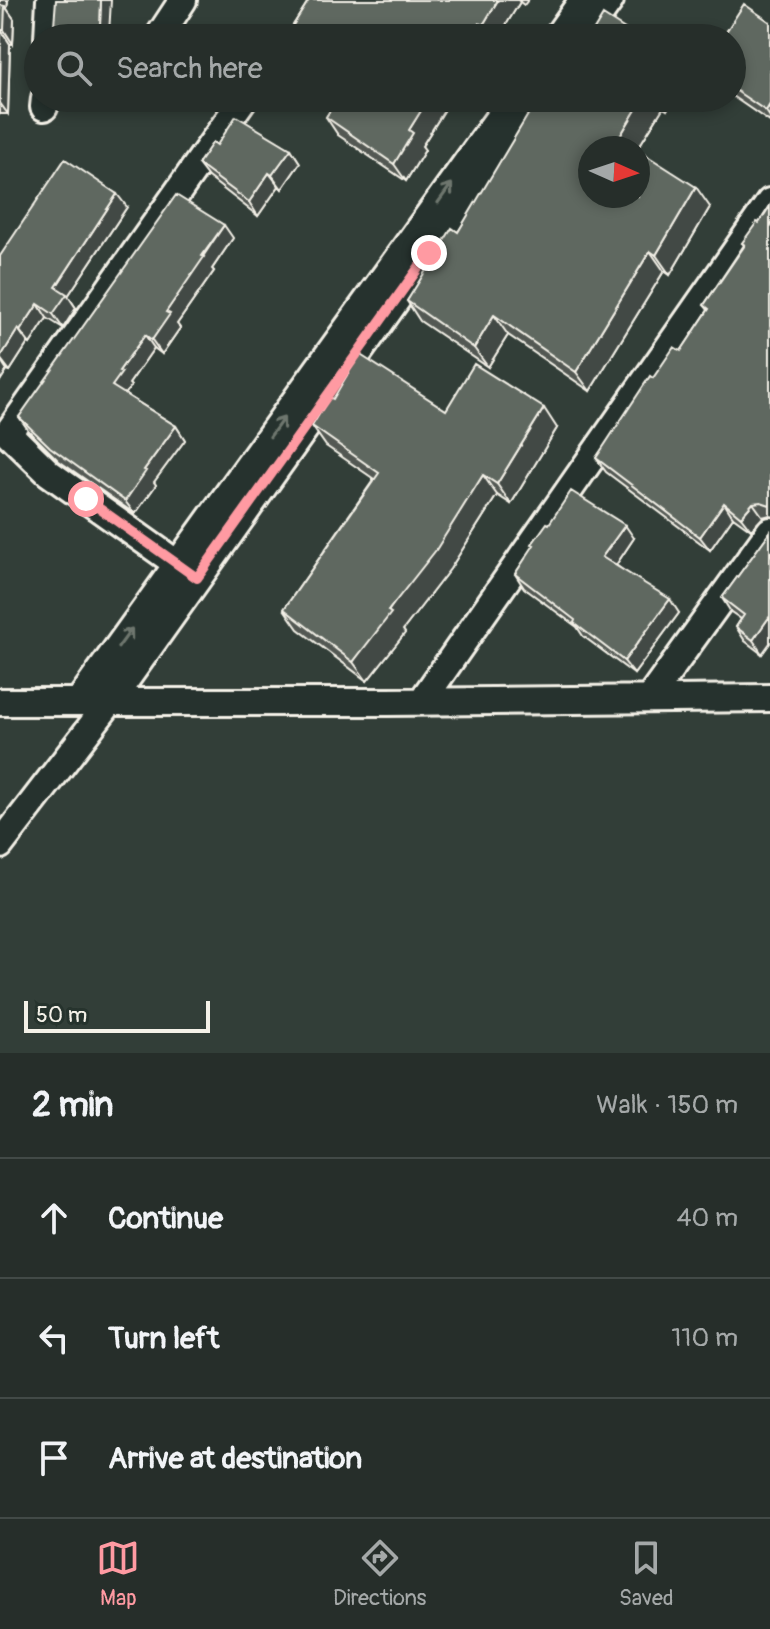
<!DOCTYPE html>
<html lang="en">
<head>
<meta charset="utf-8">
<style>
	:root { --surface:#262e2a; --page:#2e3632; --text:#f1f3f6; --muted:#a4a8a8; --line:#424a47; --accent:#ff9aa2 }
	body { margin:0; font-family:Pangolin,sans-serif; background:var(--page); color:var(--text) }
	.compass { position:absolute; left:578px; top:136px; width:72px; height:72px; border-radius:50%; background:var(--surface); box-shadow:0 4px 12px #0003; rotate:93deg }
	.scale { position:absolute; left:24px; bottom:20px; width:186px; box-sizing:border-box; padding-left:8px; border:4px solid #f4f1e8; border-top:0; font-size:22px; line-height:28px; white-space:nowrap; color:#f4f1e8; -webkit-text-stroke:6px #26332d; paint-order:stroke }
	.stop { position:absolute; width:24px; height:24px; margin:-18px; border:6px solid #ff9aa2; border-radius:50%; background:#fff }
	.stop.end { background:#ff9aa2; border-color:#fff; box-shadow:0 2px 8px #0008 }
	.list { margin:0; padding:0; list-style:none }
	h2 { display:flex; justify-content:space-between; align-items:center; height:104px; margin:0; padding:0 32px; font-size:34px }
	h2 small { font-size:26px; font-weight:400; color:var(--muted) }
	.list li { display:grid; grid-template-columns:52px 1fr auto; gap:24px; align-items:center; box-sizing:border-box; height:120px; padding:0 32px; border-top:2px solid var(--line) }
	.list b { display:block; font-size:30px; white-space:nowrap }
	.list em { font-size:26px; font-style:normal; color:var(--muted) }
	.icon { flex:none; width:44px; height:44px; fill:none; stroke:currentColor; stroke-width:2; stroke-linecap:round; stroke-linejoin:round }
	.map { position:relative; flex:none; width:770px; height:1053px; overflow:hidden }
	.search { position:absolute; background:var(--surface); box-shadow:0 4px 12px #0003; left:24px; right:24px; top:24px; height:88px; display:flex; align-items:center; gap:20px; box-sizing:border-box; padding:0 28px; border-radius:44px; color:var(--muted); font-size:30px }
	.sheet { height:464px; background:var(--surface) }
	nav { display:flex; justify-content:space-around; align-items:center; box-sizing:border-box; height:112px; border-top:2px solid var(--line); background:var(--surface); font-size:22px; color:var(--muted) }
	nav a { display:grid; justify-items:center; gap:4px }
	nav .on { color:var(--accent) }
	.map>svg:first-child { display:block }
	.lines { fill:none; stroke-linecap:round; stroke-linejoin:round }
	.street-casing { stroke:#f4f1e8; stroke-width:32 }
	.street { stroke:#26332d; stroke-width:26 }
	.wall { fill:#525953; stroke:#f4f1e8; stroke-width:2 }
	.shaded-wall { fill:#424944; stroke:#f4f1e8; stroke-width:2 }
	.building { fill:#5f6861; stroke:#f4f1e8; stroke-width:2 }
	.oneway { stroke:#6e766e }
	.route { stroke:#ff9aa2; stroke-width:10 }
</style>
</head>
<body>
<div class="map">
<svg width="770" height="1053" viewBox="0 0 770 1053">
	<rect width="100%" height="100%" fill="#323e38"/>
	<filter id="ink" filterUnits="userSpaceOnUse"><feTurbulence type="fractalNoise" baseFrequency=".0125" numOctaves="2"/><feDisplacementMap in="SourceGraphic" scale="16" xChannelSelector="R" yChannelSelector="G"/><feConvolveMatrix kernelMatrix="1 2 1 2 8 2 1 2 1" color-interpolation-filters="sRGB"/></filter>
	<g filter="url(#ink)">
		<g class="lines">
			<defs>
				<path id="street" d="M48 38 50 0
					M158 38 183 0
					M556 38 583 0
					M583 38 610 0
					M44 107 45 98
					M190 573 49 473 8 433 244 98
					M649 699 770 531
					M79 701 513 98
					M422 701 770 202
					M0 702H388L770 698
					M0 845 110 702 540 98"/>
			</defs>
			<use href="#street" class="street-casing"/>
			<use href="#street" class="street"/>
		</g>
		<path class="wall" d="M0 0H8L7 9 14 19 13 44H10L8 114H0Z
			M309 0H528L524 5 520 2 498 38H285Z
			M770 22V122L732 96V38Z
			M338 98H452L422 146 425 150 406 181 338 135 326 117Z
			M547 98H674L667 110 663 108 638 148H590L710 207 670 275 664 271 590 391 508 335 488 367 420 321 407 301 458 232Z
			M217 145 291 149 300 163 282 189 279 186 258 216 208 177 198 164Z
			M770 206V515L763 517 751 530 733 517 710 550 606 472 596 458 653 378 681 351 708 310 704 305 744 245 742 243 759 223Z
			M127 207 68 296 76 308 63 328 47 318 30 344 28 343 10 371 7 370 0 381V256Z
			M233 238 212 269 214 271 177 324 180 328 162 354 154 348 129 384 131 386 125 394 176 426 185 440 154 482 156 485 135 514 59 461 29 431 19 417Z
			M333 399 446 410 557 428 511 504 497 495 450 569 403 630 405 633 367 681 298 629 284 609 374 479 326 446 312 426Z
			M549 524 634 538 616 565 679 613 634 674 583 636 577 627 524 588 515 574Z
			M770 532V643L762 654 745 641 736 627 741 619 731 612 722 598Z"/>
		<path class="shaded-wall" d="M0 0H8L7 9 14 19 13 44 4 30 0 9Z
			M101 0H111L109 34 112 38H103L100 25Z
			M498 0H518L520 2 498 38H492L483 25Z
			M479 23 490 38H470Z
			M1 30 10 44 8 114 0 103Z
			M429 98H452L422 146 425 150 406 181 394 164 409 130Z
			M643 98H657L663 108 638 148H626L619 138Z
			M658 98H674L667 110Z
			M770 104V117L766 111Z
			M291 149 300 163 282 189 272 175Z
			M269 173 279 186 258 216 249 202Z
			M696 187 710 207 670 275 656 255Z
			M117 194 127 207 68 296 76 308 63 328 53 314 56 287Z
			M224 225 233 238 212 269 214 271 177 324 180 328 162 354 152 340 166 312Z
			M650 251 664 271 590 391 576 372Z
			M38 304 47 318 30 344 20 331Z
			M494 315 508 335 488 367 474 348Z
			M18 329 28 343 10 371 0 358Z
			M145 335 154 348 129 384 131 386 122 399 112 386 119 371Z
			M0 359 7 370 0 381Z
			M544 408 557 428 511 504 497 484Z
			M176 426 185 440 154 482 156 485 135 514 125 501 144 470Z
			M483 475 497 495 450 569 403 630 405 633 367 681 353 662Z
			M724 503 733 517 710 550 700 537Z
			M753 503 763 517 751 530 741 517Z
			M625 525 634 538 612 571 602 557Z
			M670 599 679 613 634 674 624 661Z
			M770 616V643L762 654 753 640Z"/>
		<path class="building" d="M56 0H101L100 25 103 26V38H49L54 25Z
			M309 0H498L483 25 479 23 470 38H285Z
			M744 4 770 22V104L766 111 732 88V38H722Z
			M0 5 5 6 4 30H1L0 48Z
			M603 15 639 38H589Z
			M338 98H429L409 130 413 133 394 164 326 117Z
			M538 98H543L546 100 547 98H643L619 138 635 148H590V196H638V150L696 187 656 255 650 251 576 372 494 315 474 348 407 301 452 228 458 232Z
			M236 116 291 149 272 175 269 173 249 202 198 164 213 142 217 145Z
			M65 159 117 194 56 287 67 294 53 314 38 304 20 331 18 329 0 358V256Z
			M176 195 224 225 202 256 204 257 166 312 170 314 152 340 145 335 119 371 122 372 112 386 176 426 144 470 146 471 125 501 50 447 19 417Z
			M770 206V505L761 502 753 503 741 517 724 503 700 537 596 458 650 376 653 378 674 347 681 351 709 309 704 305 745 245 742 243 757 222 759 223Z
			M359 354 446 410 474 364 544 408 497 484 483 475 436 550 388 611 391 613 353 662 284 609 379 473 312 426 329 397 333 399Z
			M571 491 625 525 602 557 670 599 624 661 574 623 575 620 515 574 534 545 532 544 547 523 549 524Z
			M770 532V616L753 640 736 627 744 615 722 598Z"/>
		<defs><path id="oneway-shaft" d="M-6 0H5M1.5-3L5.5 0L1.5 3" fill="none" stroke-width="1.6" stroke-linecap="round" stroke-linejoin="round" transform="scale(2)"/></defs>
		<g class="oneway">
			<use href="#oneway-shaft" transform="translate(445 193) rotate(-54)"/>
			<use href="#oneway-shaft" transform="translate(277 427) rotate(-54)"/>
			<use href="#oneway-shaft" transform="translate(125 638) rotate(-54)"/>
		</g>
	</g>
	<g class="lines" filter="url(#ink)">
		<path class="route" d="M86 499 197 578 429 253"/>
	</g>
</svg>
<svg class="compass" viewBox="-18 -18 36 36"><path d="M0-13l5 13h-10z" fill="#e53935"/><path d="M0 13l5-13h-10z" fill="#a4a8a8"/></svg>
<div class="scale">50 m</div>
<div class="stop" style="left:86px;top:499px"></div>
<div class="stop end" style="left:429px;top:253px"></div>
<div class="search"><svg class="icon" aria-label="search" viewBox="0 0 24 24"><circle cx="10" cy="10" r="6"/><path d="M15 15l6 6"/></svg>Search here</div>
</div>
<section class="sheet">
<h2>2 min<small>Walk · 150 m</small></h2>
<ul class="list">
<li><svg class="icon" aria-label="ahead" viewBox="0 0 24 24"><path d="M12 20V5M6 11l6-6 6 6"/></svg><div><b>Continue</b></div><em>40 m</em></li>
<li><svg class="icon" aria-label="left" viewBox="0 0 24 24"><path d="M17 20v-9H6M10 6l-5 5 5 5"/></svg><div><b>Turn left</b></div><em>110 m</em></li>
<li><svg class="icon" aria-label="arrive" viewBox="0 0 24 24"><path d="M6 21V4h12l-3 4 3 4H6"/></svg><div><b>Arrive at destination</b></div></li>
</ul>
</section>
<nav>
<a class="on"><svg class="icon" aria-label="map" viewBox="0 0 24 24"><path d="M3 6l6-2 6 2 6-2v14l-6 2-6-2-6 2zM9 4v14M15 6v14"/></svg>Map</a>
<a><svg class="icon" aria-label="directions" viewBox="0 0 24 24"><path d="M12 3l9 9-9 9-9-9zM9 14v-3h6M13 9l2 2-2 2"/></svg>Directions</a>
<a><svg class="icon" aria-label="saved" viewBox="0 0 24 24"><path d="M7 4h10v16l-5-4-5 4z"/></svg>Saved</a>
</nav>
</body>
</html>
